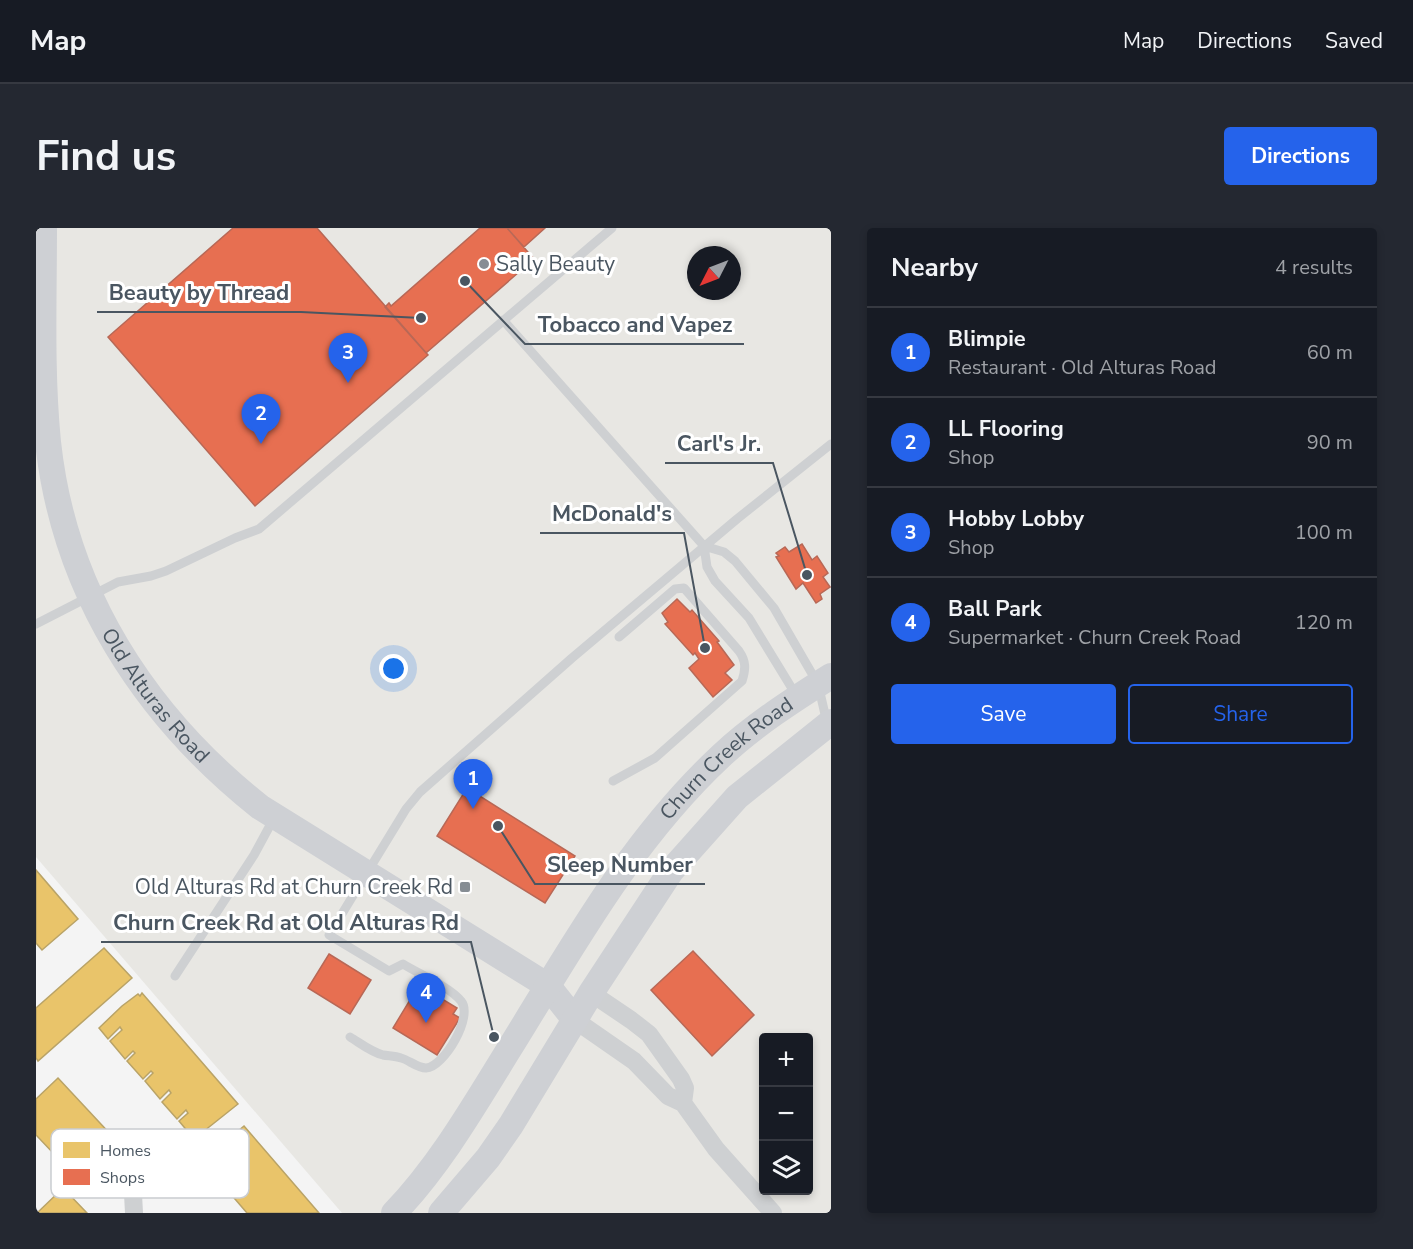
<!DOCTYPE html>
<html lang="en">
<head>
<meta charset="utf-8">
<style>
	:root { --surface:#171b24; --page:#242831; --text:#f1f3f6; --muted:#9ea1a6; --line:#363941; --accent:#2563eb }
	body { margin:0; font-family:"Nunito Sans",sans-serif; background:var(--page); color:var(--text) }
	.controls { position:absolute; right:18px; bottom:18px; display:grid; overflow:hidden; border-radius:6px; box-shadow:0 3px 9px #0003 }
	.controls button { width:54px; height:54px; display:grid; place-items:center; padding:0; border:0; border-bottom:2px solid var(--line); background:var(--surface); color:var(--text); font:30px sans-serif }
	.compass { position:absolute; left:651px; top:18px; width:54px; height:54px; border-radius:50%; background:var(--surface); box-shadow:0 3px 9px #0003; rotate:228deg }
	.you { position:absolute; left:358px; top:441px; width:21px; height:21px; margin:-15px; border:4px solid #fff; border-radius:50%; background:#1a73e8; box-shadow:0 0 0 9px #1a73e833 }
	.badge { display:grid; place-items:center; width:39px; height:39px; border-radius:50%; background:var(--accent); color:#fff; font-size:20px; font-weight:700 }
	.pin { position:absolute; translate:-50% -50px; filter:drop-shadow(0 2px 3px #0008) }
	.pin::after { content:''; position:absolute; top:32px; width:21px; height:18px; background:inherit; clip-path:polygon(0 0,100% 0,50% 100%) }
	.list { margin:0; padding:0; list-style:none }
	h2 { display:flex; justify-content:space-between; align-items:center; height:78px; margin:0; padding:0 24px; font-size:26px }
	h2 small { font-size:20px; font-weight:400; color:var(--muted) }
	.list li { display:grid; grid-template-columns:39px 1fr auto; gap:18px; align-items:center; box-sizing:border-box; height:90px; padding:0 24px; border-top:2px solid var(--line) }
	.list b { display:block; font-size:22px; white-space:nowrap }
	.list p { margin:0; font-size:20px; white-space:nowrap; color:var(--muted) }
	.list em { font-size:20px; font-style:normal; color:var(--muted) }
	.actions { display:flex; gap:12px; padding:18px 24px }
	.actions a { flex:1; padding:14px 0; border:2px solid var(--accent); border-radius:6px; text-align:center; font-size:21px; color:var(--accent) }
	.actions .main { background:var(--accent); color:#fff }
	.icon { flex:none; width:33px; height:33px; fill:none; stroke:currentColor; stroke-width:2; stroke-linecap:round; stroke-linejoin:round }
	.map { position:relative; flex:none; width:795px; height:985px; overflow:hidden; border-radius:6px }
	header { display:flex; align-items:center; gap:36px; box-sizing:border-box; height:84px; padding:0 30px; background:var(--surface); border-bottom:2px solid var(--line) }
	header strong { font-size:28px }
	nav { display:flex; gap:33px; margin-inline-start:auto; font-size:21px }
	.intro { display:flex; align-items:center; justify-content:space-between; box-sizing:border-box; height:144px; padding:0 36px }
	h1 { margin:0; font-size:42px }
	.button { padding:15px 27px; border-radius:6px; background:var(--accent); color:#fff; font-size:21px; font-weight:700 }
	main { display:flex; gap:36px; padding:0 36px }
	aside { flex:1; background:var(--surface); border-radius:6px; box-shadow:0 3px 9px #0003 }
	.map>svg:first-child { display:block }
	.commercial { fill:#e8e7e3; fill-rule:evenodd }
	.homes { fill:#e9c46a; stroke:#b9a367; stroke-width:1.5 }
	.shops { fill:#e76f51; stroke:#b86856; stroke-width:1.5 }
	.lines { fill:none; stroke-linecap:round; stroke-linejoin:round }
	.lane { stroke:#ced0d2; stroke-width:9 }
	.street { stroke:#ced0d2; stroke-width:18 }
	.secondary { stroke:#ced0d4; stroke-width:26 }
	.poi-dot { fill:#868d94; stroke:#fff; stroke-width:2 }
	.labels { text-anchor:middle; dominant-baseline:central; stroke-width:6; stroke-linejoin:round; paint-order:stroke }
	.poi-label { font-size:21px; fill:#4a5661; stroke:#fff; text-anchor:start }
	.street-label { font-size:21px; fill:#4a5661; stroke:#fff }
	.key { fill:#fff; stroke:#c9ccd0; stroke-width:1.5 }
	.key-label { font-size:16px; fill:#4a5661 }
	.leader { fill:none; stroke:#4a5661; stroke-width:2 }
	.callout-dot { fill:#4a5661; stroke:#fff; stroke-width:2 }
	.callout-label { font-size:22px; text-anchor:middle; font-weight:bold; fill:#4a5661; stroke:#fff; stroke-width:6; stroke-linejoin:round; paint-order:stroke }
</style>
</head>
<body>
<header>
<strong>Map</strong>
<nav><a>Map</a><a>Directions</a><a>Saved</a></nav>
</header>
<div class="intro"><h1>Find us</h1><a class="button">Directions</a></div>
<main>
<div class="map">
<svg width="795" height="985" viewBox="0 0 795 985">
	<rect width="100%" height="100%" fill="#f4f4f4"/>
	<path class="commercial" d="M0 0H795V985H306L0 629ZM660 27H696V63H660ZM728 810H772V962H728Z"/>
	<path class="homes" d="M0 642 42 691 6 722 0 715Z
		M68 720 96 750 2 833 0 830V780Z
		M106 765 202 876 158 911 143 893 152 885 150 882 141 891 126 874 135 865 133 862 124 871 109 853 117 845 115 843 107 851 91 833 99 825 97 823 89 831 74 813 86 802 84 799 72 811 63 800 86 778 102 766 104 768Z
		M22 850 77 909 37 946 0 907V871Z
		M208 898 283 985H211L169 936 182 925 179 922Z
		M27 960 51 985H1Z"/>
	<path class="shops" d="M197 0H281L392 127 219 278 72 109Z
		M444 0H471L498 31 390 125 349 79 353 75 355 78Z
		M471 0H509L488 19Z
		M766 316 776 332 781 328 792 345 787 349 794 359 784 366 786 371 780 375 767 355 760 361 740 329 743 328 740 325 749 319 753 324Z
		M641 371 654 384 656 382 683 413 681 414 698 437 689 445 696 452 677 469 653 440 663 431 659 425 657 427 629 396 632 394 626 385Z
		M431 560 539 628 509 675 401 608Z
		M657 723 718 787 676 828 615 762Z
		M293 726 335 752 314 786 272 760Z
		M383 757 421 780 417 786 424 790 401 827 357 800Z"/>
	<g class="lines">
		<path class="lane" d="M467 92 668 318 688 324 699 333 738 380 782 456 791 495
			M668 318 671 339 679 353 713 390 760 467
			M0 396 82 354 115 348 130 343 199 310 223 301 576 0
			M577 553 619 530 706 453C710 441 710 433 703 423L648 360 639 361 583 409
			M139 748 218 627 238 590
			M314 809C324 815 335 824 347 827 352 828 359 828 365 830 373 832 381 840 390 840 408 839 438 788 425 773 414 759 383 746 367 736L353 743 293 707 370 581 384 564 536 430 701 291 795 216"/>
		<path class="street" d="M555 765 595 792 613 806 645 851 649 860 647 875
			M539 792 598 833 632 868 647 875 680 921 737 985
			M97 966 98 985"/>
		<g class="secondary">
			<path id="s1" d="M8 0C8 71 5 143 12 214 28 363 108 487 224 579L512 758 539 792"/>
			<path id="s2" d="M358 985C405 936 439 876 475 818 538 716 596 611 685 528 718 497 757 472 795 448"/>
			<path d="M405 985 452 930 475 897 555 765 635 643 701 569 795 494"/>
		</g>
	</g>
	<g class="poi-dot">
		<circle cx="448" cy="36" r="6"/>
		<rect x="423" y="653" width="12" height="12" rx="3"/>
	</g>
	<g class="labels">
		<g class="poi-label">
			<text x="460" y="36">Sally Beauty</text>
			<text x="417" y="659" text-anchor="end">Old Alturas Rd at Churn Creek Rd</text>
		</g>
		<g class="street-label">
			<text stroke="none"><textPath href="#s1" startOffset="494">Old Alturas Road</textPath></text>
			<text stroke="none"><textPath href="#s2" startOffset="566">Churn Creek Road</textPath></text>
		</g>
	</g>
	<rect x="15" y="901" width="198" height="69" rx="9" class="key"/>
	<rect x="27" y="914" width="27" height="16" fill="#e9c46a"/>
	<rect x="27" y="941" width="27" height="16" fill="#e76f51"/>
	<g class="key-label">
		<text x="64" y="928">Homes</text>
		<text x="64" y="955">Shops</text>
	</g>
	<path class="leader" d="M385 90L265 84H61M429 53L489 116H708M771 347L737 235H629M669 420L648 305H504M462 598L499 656H669M458 809L435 714H65"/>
	<g class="callout-dot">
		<circle cx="385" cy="90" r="6"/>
		<circle cx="429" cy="53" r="6"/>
		<circle cx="771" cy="347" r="6"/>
		<circle cx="669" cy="420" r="6"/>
		<circle cx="462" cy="598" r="6"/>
		<circle cx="458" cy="809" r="6"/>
	</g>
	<g class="callout-label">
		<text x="163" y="72">Beauty by Thread</text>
		<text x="599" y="104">Tobacco and Vapez</text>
		<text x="683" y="223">Carl's Jr.</text>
		<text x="576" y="293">McDonald's</text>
		<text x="584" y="644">Sleep Number</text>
		<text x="250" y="702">Churn Creek Rd at Old Alturas Rd</text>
	</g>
</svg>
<div class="controls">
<button>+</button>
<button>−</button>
<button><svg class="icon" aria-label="layers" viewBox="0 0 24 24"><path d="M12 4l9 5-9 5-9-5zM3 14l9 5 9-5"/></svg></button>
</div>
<svg class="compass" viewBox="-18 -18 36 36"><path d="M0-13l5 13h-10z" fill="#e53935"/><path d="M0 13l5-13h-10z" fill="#9ea1a6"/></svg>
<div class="you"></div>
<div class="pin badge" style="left:437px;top:581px">1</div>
<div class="pin badge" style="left:225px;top:216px">2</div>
<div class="pin badge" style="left:312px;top:155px">3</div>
<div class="pin badge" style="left:390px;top:795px">4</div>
</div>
<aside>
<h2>Nearby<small>4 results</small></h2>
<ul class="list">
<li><span class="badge">1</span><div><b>Blimpie</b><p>Restaurant · Old Alturas Road</p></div><em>60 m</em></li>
<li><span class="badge">2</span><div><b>LL Flooring</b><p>Shop</p></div><em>90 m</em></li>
<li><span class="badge">3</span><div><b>Hobby Lobby</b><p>Shop</p></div><em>100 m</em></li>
<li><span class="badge">4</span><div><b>Ball Park</b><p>Supermarket · Churn Creek Road</p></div><em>120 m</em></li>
</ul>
<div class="actions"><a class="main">Save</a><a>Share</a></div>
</aside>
</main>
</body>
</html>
